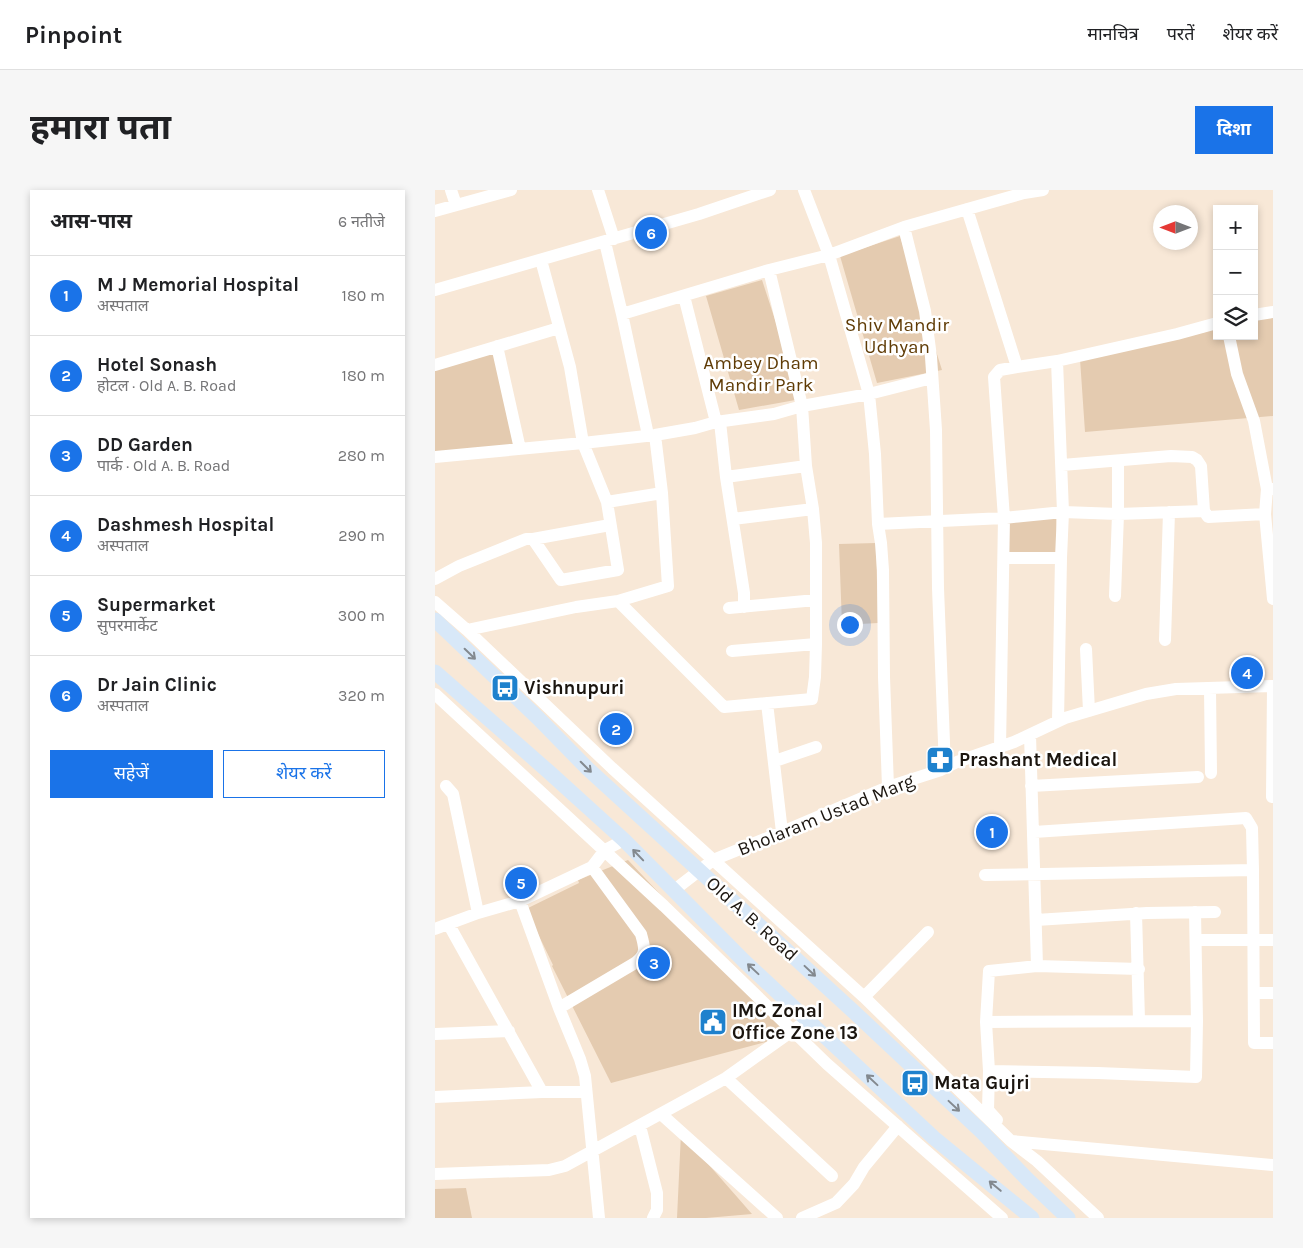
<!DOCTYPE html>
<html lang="hi">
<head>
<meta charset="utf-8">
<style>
	:root { --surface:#fff; --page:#f6f6f6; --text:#202124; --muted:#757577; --line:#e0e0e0; --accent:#1a73e8 }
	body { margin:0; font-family:Karla,"Noto Sans Devanagari",sans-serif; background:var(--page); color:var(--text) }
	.controls { position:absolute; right:15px; top:15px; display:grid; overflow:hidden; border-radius:0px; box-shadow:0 2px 8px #0003 }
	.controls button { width:45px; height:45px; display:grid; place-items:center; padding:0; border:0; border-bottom:1px solid var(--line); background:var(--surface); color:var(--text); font:25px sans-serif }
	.compass { position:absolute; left:718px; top:15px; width:45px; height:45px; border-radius:50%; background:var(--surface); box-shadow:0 2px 8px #0003; rotate:270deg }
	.you { position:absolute; left:414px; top:434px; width:18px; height:18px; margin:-12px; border:4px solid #fff; border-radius:50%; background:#1a73e8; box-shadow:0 0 0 8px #1a73e833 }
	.badge { display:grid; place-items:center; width:32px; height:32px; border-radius:50%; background:var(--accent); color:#fff; font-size:16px; font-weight:700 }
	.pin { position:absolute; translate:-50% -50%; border:2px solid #fff; box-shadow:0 1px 5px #0006 }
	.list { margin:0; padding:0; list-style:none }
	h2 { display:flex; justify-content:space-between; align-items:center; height:65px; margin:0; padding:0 20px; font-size:21px }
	h2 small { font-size:16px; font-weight:400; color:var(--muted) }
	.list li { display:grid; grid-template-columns:32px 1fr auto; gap:15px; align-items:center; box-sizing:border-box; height:80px; padding:0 20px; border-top:1px solid var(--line) }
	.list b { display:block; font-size:19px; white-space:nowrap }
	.list p { margin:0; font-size:16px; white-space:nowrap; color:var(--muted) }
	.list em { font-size:16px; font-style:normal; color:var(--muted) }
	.actions { display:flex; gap:10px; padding:15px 20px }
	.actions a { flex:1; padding:11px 0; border:1px solid var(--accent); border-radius:0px; text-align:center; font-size:18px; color:var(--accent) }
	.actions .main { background:var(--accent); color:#fff }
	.icon { flex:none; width:28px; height:28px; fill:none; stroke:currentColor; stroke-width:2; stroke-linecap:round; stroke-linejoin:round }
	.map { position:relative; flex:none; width:838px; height:1028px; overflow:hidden; border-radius:0px }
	header { display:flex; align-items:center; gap:30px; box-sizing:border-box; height:70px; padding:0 25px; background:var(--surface); border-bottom:1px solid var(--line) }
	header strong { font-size:24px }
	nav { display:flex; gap:28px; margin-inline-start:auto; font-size:18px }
	.intro { display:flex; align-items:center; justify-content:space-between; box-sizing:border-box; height:120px; padding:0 30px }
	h1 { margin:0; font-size:35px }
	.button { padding:12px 22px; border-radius:0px; background:var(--accent); color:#fff; font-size:18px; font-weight:700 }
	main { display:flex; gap:30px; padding:0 30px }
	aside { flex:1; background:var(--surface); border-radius:0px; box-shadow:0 2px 8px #0003 }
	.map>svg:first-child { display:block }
	.green { fill:#e4cbb0 }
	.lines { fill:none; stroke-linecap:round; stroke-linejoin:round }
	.minor { stroke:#fff; stroke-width:12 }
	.major { stroke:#d8e8f8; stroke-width:15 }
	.oneway { stroke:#83898f }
	.labels { text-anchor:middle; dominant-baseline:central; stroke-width:5; stroke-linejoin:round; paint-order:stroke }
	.park-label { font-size:19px; fill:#5f3b05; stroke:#fff }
	.poi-label { font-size:19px; font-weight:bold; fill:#1b150f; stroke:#fff; text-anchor:start }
	.street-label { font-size:19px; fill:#1b150f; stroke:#fff }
</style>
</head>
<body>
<header>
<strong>Pinpoint</strong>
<nav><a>मानचित्र</a><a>परतें</a><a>शेयर करें</a></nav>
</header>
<div class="intro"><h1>हमारा पता</h1><a class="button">दिशा</a></div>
<main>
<aside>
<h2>आस-पास<small>6 नतीजे</small></h2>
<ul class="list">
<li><span class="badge">1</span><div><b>M J Memorial Hospital</b><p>अस्पताल</p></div><em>180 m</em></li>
<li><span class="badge">2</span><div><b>Hotel Sonash</b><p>होटल · Old A. B. Road</p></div><em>180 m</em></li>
<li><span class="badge">3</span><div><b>DD Garden</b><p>पार्क · Old A. B. Road</p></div><em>280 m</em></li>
<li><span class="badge">4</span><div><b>Dashmesh Hospital</b><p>अस्पताल</p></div><em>290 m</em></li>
<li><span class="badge">5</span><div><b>Supermarket</b><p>सुपरमार्केट</p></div><em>300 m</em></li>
<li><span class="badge">6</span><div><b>Dr Jain Clinic</b><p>अस्पताल</p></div><em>320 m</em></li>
</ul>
<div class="actions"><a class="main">सहेजें</a><a>शेयर करें</a></div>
</aside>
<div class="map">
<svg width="838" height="1028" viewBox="0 0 838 1028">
	<rect width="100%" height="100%" fill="#f8e8d7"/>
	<path class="green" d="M465 46 507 180 442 193 405 66Z
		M327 90 366 209 304 220 271 106Z
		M838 125V226L650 242 645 169 782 138V146H819V129Z
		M62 156 85 259 0 267V175Z
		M621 327 623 362 572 365 570 330Z
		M441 353 443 433 407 435 404 354Z
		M193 670 357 845 176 893 117 776 118 775 91 719 144 693 143 690Z
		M246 943 317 1024 271 1028H242Z
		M31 998 37 1028H0V999Z"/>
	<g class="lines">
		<path class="minor" d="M16 0 21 15
			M163 0 179 49
			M369 0 394 65 434 204 440 264 443 334 446 353 448 380 449 487 453 597
			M589 3 608 0
			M532 19 582 177 565 180 559 187 569 328 565 557
			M0 21 76 0
			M469 37 490 121 496 167 501 240 503 398 510 578
			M170 52 187 124
			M106 70 135 177 148 253 220 245 260 238 281 232 339 224 367 216 434 204 497 188
			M0 100 264 24 335 0
			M249 106 281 232
			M819 125 838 122
			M794 146 802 184 819 231 832 299
			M62 156 85 259
			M622 171 742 144 782 133
			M0 175 124 138
			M285 232 291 287 309 403V417
			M213 245 187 124 334 80 394 65 469 37 589 3 590 0
			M0 267 148 253 172 312 183 380 126 390 98 349
			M627 275 736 266 757 267 762 270 766 276 769 321 773 327 830 324
			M291 287 371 276
			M838 299H832L830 324 838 409
			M172 312 227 303
			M298 329 378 319
			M443 334 569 328 628 322 622 171 582 177
			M569 368H626L623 531
			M626 368 628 322 683 324 769 321
			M0 389 24 376 91 349H98L175 335
			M680 406 683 324V271
			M183 411 289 517 377 509 380 487 381 454V353L378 319 371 276 367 216 334 80
			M0 412 32 440 177 578 429 807 576 951 602 971 663 1028
			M294 418 381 410
			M32 440 141 417 183 411 233 396 227 303 220 245
			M730 450 734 322
			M651 459 654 521
			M297 461 381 454
			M775 498 776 583
			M0 504 229 716 392 874 567 1028
			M332 513 347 642
			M595 545 602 776
			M340 571 381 557
			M11 596 18 604 43 723
			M596 596 763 587
			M837 607 838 496
			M599 642 811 628 817 638 818 680 819 853H838
			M550 685 818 680
			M238 701 278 670 347 642 453 597 506 580 522 572 579 552 630 528 711 504 741 499 838 496
			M85 711 124 818 145 869 150 886 164 1028
			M701 723 704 830
			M601 730 712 723 780 722
			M14 735 107 902
			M0 739 43 723 85 711 157 677 170 660 189 650
			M761 750H838
			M820 803H838
			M429 807 493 742
			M124 818 200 773C212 764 210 758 206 744L157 677
			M551 832 762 831
			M0 844 74 841
			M554 881 663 883 761 887 762 831 760 722
			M291 888 397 986
			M0 907 107 902H151
			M226 924 342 1028
			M562 930 553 920 554 881 551 832 554 781 602 776 704 779
			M205 936 222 1003V1020L218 1028
			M576 951 838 975
			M0 984 114 980 130 976 291 888 364 836
			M367 1028 401 1013 419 994 429 977 463 936"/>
		<path class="major" d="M0 430 103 528 153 579 419 822 547 942 592 989 633 1028
			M0 482 114 582 189 650 309 771 499 948 597 1028"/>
	</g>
	<defs><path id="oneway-shaft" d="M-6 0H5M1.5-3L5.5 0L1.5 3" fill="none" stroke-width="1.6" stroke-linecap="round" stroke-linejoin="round" transform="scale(1.25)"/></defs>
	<g class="oneway">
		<use href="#oneway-shaft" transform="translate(35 464) rotate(44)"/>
		<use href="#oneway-shaft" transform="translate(151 577) rotate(45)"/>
		<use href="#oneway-shaft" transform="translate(203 665) rotate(-134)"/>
		<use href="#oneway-shaft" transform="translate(318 779) rotate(-137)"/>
		<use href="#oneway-shaft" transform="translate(375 781) rotate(43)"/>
		<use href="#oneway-shaft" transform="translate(437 890) rotate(-137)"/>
		<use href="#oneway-shaft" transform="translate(519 916) rotate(43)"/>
		<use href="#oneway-shaft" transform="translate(560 996) rotate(-140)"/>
	</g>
	<defs>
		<symbol id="bus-square" viewBox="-11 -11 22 22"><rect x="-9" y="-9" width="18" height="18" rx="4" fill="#1e81cd" stroke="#fff"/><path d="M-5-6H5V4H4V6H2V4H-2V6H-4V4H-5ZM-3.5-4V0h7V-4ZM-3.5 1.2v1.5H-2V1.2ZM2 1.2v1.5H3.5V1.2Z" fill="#fff"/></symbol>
		<symbol id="pharmacy-square" viewBox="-11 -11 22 22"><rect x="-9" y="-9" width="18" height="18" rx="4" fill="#1e81cd" stroke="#fff"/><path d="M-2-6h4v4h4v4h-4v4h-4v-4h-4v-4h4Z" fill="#fff"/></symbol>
		<symbol id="civic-square" viewBox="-11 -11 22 22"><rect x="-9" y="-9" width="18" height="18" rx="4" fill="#1e81cd" stroke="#fff"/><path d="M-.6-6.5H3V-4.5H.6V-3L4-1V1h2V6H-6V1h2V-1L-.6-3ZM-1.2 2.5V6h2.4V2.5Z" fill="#fff"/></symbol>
	</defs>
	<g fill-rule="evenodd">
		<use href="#bus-square" x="54" y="482" width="32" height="32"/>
		<use href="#pharmacy-square" x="489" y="554" width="32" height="32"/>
		<use href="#civic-square" x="262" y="816" width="32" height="32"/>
		<use href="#bus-square" x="464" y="877" width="32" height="32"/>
	</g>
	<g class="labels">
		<g class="park-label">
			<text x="462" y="135">Shiv Mandir<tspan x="462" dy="22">Udhyan</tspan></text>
			<text x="326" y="173">Ambey Dham<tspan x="326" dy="22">Mandir Park</tspan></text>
		</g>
		<g class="poi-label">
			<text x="89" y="498">Vishnupuri</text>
			<text x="524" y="570">Prashant Medical</text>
			<text x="297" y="821">IMC Zonal<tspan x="297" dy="22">Office Zone 13</tspan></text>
			<text x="499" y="893">Mata Gujri</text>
		</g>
		<g class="street-label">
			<text transform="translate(391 625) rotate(-22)">Bholaram Ustad Marg</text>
			<text transform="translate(317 729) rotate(42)">Old A. B. Road</text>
		</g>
	</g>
</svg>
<div class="controls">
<button>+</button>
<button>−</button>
<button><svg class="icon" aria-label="layers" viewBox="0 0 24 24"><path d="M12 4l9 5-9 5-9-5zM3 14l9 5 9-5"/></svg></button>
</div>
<svg class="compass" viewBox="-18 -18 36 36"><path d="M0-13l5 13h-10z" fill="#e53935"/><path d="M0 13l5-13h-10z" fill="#757577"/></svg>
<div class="you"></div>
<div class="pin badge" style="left:557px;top:642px">1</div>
<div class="pin badge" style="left:181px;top:539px">2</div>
<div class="pin badge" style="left:219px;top:773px">3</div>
<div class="pin badge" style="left:812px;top:483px">4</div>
<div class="pin badge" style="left:86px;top:693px">5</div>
<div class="pin badge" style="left:216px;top:43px">6</div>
</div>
</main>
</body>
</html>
